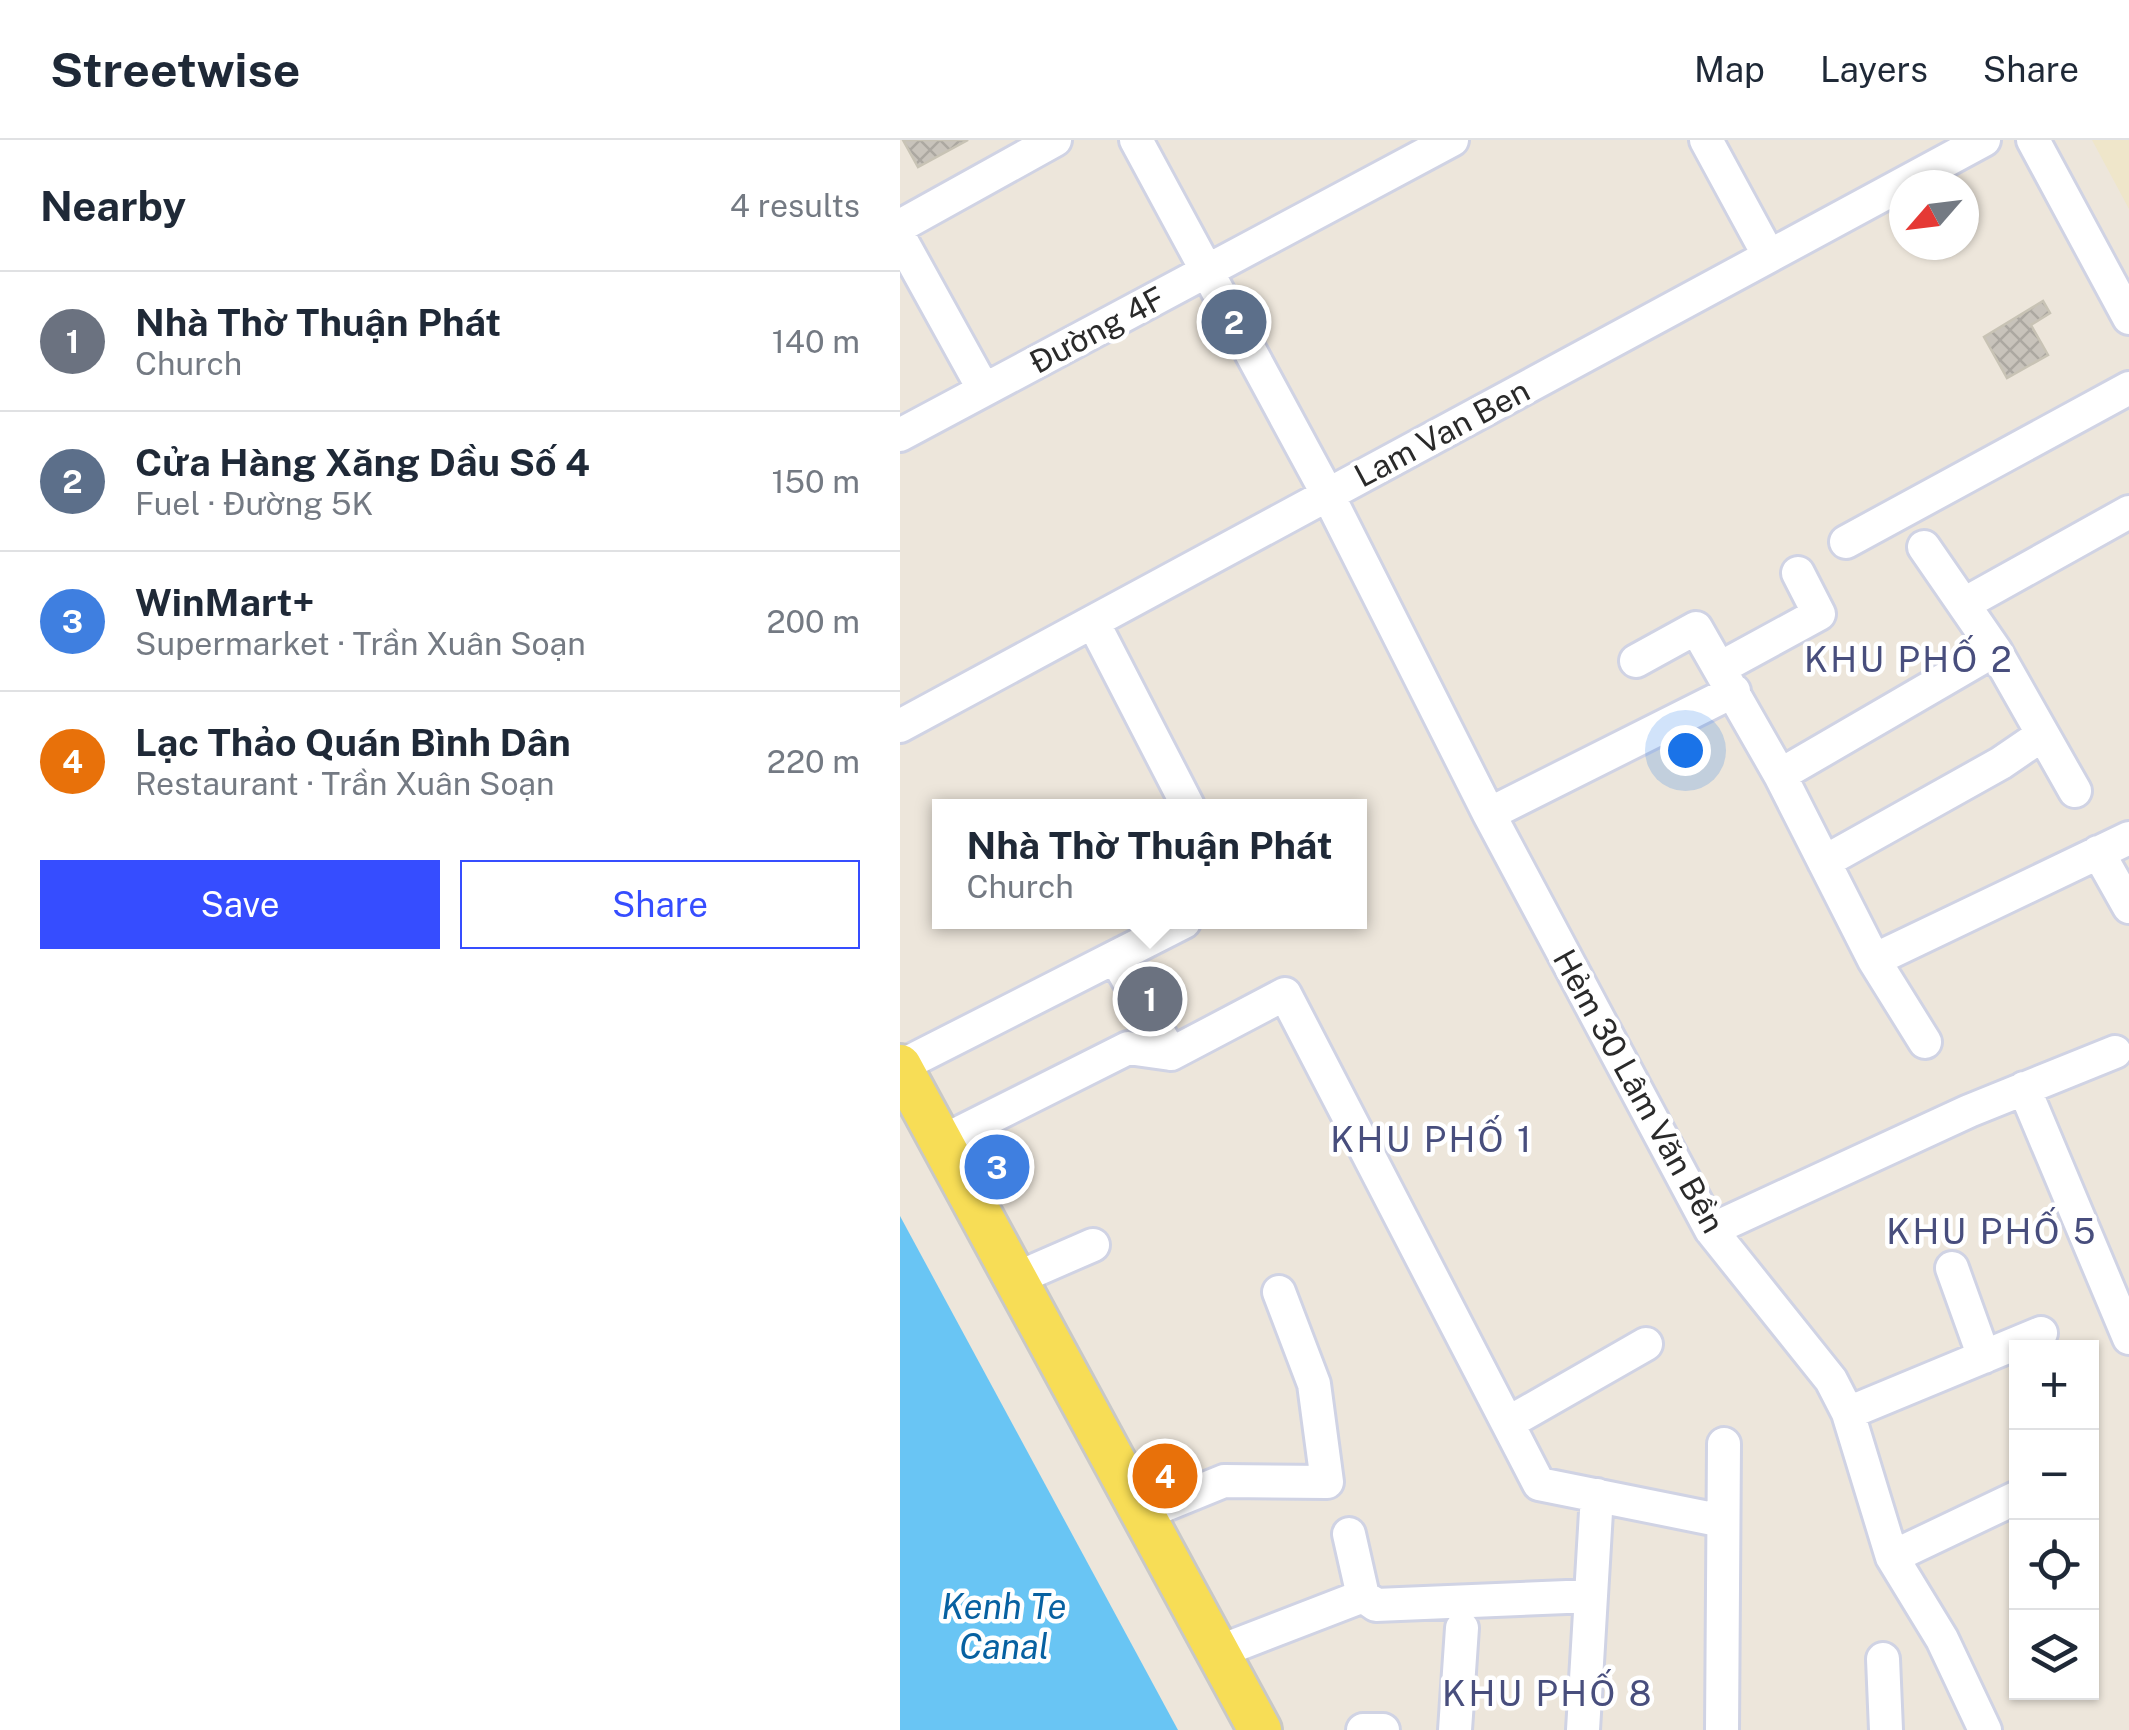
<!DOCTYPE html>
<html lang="en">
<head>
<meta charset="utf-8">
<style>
	:root { --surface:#fff; --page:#f6f6f7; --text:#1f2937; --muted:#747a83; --line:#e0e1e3; --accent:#364dff }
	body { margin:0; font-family:"Public Sans",sans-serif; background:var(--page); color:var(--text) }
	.controls { position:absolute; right:30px; bottom:30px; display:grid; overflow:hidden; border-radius:0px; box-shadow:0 2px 8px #0004 }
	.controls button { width:90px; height:90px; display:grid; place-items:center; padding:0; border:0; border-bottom:2px solid var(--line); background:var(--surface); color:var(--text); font:50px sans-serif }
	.compass { position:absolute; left:989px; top:30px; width:90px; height:90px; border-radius:50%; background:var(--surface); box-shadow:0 2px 8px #0004; rotate:242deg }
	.you { position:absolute; left:785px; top:610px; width:35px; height:35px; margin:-25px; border:8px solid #fff; border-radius:50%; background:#1a73e8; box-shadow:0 0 0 15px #1a73e833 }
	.badge { display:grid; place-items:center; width:65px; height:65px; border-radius:50%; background:var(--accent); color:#fff; font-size:32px; font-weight:700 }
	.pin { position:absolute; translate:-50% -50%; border:5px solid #fff; box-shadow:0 2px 10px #0006 }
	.popup { position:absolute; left:32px; top:659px; width:435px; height:130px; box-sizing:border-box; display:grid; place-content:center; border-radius:0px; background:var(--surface); filter:drop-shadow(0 2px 8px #0005); font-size:32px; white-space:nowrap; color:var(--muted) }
	.popup b { font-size:38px; color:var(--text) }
	.popup::after { content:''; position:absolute; left:50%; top:100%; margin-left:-20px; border:20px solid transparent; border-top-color:var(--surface) }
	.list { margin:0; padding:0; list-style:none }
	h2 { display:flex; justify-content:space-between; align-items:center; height:130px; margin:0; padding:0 40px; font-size:42px }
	h2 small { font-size:32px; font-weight:400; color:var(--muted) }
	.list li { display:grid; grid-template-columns:65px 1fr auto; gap:30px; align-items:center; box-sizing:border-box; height:140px; padding:0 40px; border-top:2px solid var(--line) }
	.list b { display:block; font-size:38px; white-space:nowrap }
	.list p { margin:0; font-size:32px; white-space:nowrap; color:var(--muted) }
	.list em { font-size:32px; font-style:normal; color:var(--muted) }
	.actions { display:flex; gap:20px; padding:30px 40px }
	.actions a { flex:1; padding:22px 0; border:2px solid var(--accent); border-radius:0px; text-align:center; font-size:35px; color:var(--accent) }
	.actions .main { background:var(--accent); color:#fff }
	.icon { flex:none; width:55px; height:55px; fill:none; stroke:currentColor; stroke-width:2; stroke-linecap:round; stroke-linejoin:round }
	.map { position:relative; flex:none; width:1229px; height:1590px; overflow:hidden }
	header { display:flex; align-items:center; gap:60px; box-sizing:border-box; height:140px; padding:0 50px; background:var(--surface); border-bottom:2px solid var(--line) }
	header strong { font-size:48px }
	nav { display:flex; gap:55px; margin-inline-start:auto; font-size:35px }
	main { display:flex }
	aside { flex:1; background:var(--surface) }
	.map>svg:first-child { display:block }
	.education { fill:#efe6ca }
	.water { fill:#69c5f4 }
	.building { fill:url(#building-cross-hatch); stroke:#c8c3b5; stroke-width:2.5 }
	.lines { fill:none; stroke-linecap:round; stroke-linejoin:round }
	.minor-casing { stroke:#d0d3e4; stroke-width:38 }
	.major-casing { stroke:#c8c8c8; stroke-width:48 }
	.minor { stroke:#fff; stroke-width:32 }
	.major { stroke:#f7dd56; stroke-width:42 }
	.labels { text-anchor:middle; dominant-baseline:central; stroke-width:9; stroke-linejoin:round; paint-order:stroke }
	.street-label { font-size:32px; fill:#2a2a2a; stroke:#fff }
	.neighbourhood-label { font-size:35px; letter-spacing:2.5px; fill:#484e7d; stroke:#fff }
	.water-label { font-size:35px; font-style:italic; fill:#0761a1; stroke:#fff }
</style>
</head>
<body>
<header>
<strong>Streetwise</strong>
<nav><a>Map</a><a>Layers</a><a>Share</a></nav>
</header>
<main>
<aside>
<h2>Nearby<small>4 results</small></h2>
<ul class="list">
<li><span class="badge" style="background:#6b7280">1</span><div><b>Nhà Thờ Thuận Phát</b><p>Church</p></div><em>140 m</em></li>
<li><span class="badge" style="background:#5c6f8a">2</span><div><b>Cửa Hàng Xăng Dầu Số 4</b><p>Fuel · Đường 5K</p></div><em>150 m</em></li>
<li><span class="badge" style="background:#3f7fe0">3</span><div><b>WinMart+</b><p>Supermarket · Trần Xuân Soạn</p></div><em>200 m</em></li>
<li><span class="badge" style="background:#e8710a">4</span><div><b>Lạc Thảo Quán Bình Dân</b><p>Restaurant · Trần Xuân Soạn</p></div><em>220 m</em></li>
</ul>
<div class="actions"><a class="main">Save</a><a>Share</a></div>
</aside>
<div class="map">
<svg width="1229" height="1590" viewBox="0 0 1229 1590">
	<defs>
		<pattern id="building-cross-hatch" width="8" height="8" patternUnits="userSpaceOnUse" patternTransform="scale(2.5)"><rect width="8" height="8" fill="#c8c3bb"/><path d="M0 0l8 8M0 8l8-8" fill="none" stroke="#aca8a1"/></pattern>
	</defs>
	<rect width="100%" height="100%" fill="#ede6db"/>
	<path class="education" d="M1192 0H1229V69Z"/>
	<path class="water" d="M0 1076 278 1590H0Z"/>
	<path class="building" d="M3 0H68L18 27Z
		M1143 161 1150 173 1131 185 1148 215 1107 238 1084 197Z"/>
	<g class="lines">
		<defs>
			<path id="minor" d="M236 0 428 355 589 674 811 1090 931 1240 948 1273 992 1417 1042 1499 1085 1590
				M806 0 869 116
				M1133 0 1229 178
				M0 86 155 0
				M0 98 84 250
				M0 295 552 0
				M946 402 1229 248
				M1024 407 1095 510 1175 651
				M1064 464 1229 372
				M193 482 288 666
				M736 521 796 488 880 635 974 820 1025 902
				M820 528 919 474 898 433
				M0 586 1084 0
				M880 635 1095 510
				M589 674 834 551
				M1198 712 1229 767
				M924 722 1101 623 1142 595
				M215 817 271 914
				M974 820 1229 698
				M1 926 284 782
				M1124 948 1229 1198
				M41 1002 228 908 271 914 385 854 639 1344 823 1381
				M811 1090 1069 971 1215 912
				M1052 1128 1084 1217
				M115 1139 193 1105
				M948 1273 1141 1193
				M608 1283 746 1204
				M243 1374 324 1341 427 1342 414 1244 379 1152
				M449 1394 463 1456 476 1465 691 1456
				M992 1417 1116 1358
				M318 1512 463 1456
				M983 1519 986 1590
				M463 1590H483
				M555 1590 562 1488
				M683 1590 697 1355
				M822 1590 824 1304"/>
			<path id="major" d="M0 926 360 1590"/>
		</defs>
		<use href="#minor" class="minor-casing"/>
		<use href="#major" class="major-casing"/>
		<use href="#minor" class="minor"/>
		<use href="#major" class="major"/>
	</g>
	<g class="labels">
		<g class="street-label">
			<text transform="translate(197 190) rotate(-28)">Đường 4F</text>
			<text transform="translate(542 293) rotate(-28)">Lam Van Ben</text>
			<text transform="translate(739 951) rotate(61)">Hẻm 30 Lâm Văn Bền</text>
		</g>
		<g class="neighbourhood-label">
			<text x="1009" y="519">KHU PHỐ 2</text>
			<text x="532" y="999">KHU PHỐ 1</text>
			<text x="1092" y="1091">KHU PHỐ 5</text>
			<text x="648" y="1553">KHU PHỐ 8</text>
		</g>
		<g class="water-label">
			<text x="104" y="1466">Kenh Te<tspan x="104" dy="40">Canal</tspan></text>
		</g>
	</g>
</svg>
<div class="controls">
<button>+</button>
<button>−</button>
<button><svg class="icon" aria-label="locate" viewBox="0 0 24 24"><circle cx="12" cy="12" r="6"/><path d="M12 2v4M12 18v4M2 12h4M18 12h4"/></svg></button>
<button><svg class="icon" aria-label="layers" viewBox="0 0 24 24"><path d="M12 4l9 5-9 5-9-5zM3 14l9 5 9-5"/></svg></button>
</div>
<svg class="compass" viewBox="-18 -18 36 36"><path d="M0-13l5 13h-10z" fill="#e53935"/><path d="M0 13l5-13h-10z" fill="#747a83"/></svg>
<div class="you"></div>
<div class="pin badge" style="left:250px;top:859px;background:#6b7280">1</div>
<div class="popup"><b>Nhà Thờ Thuận Phát</b>Church</div>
<div class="pin badge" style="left:334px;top:182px;background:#5c6f8a">2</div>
<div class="pin badge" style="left:97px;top:1027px;background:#3f7fe0">3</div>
<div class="pin badge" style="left:265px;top:1336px;background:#e8710a">4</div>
</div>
</main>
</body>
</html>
